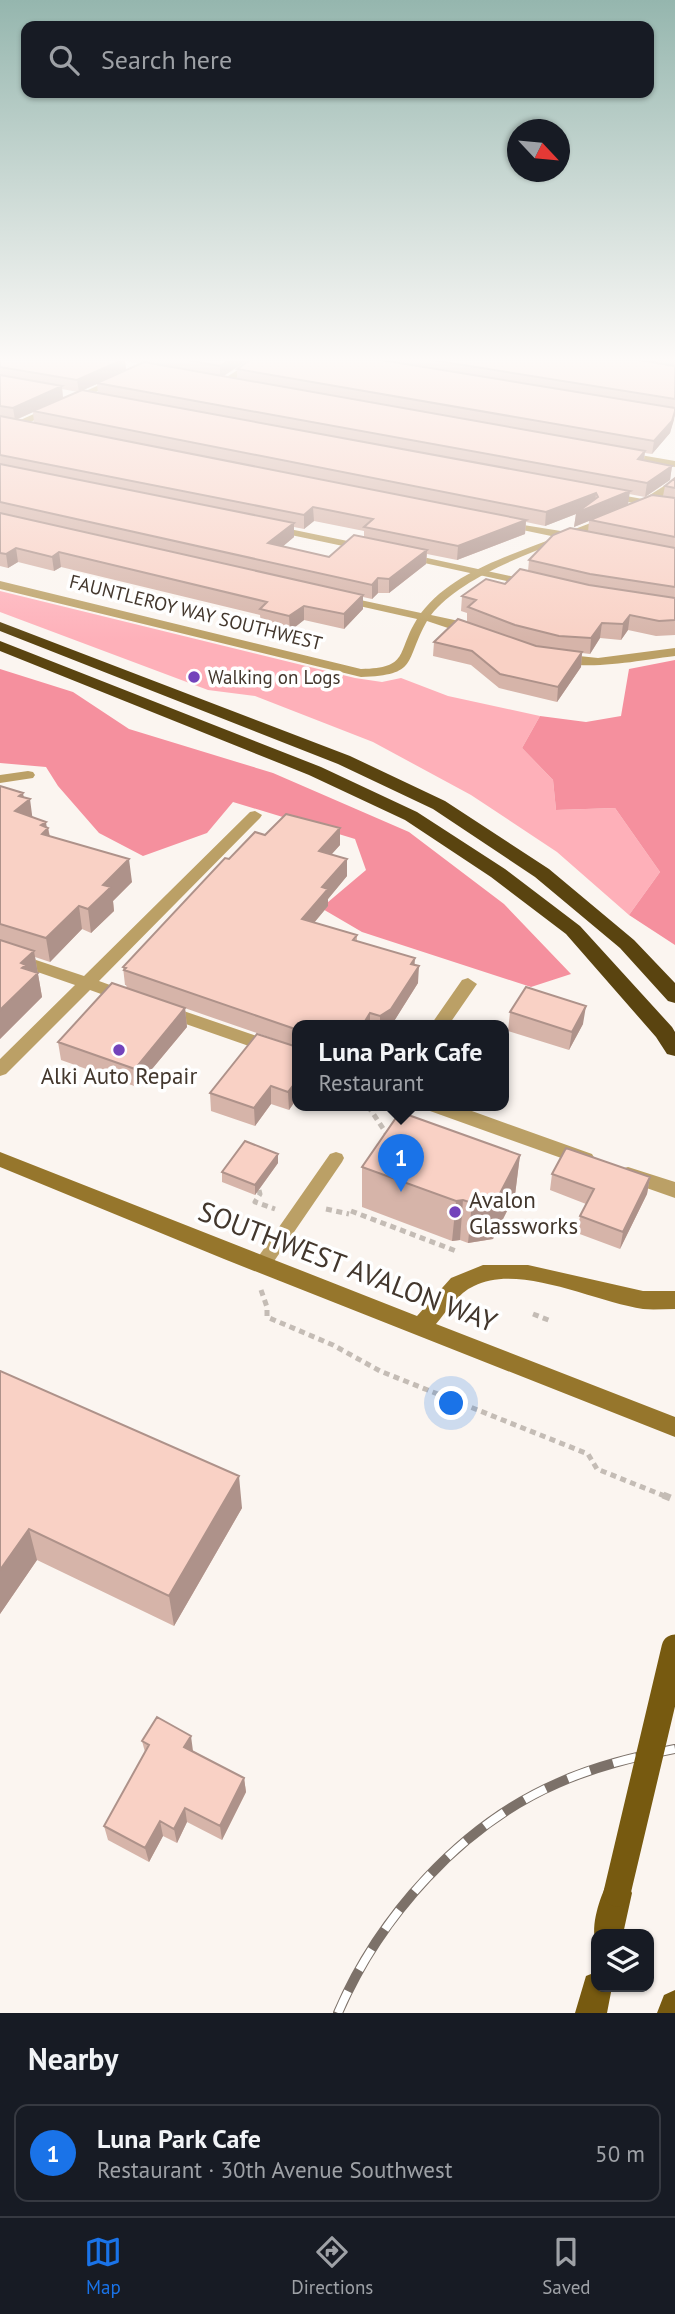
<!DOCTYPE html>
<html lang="en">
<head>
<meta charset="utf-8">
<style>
	:root { --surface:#171b24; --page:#20242c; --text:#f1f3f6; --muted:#9ea1a6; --line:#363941; --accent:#1a73e8 }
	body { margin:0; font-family:"PT Sans",sans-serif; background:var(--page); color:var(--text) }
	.controls { position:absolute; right:21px; bottom:21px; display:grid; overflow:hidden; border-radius:14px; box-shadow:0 2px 5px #0004 }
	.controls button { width:63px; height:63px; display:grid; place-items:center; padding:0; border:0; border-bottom:2px solid var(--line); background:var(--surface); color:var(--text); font:35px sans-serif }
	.compass { position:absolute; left:507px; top:119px; width:63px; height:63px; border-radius:50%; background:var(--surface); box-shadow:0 2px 5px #0004; rotate:116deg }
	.you { position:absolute; left:452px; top:1404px; width:24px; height:24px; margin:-18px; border:5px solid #fff; border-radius:50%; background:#1a73e8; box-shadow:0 0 0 10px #1a73e833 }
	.badge { display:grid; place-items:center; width:46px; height:46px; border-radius:50%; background:var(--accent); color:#fff; font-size:23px; font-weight:700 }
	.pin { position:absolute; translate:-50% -58px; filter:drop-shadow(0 2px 4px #0008) }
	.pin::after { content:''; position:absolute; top:37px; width:24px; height:21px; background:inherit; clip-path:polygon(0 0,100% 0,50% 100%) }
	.popup { position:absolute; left:292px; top:1020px; width:217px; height:91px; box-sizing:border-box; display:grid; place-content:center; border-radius:14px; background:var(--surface); filter:drop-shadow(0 2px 5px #0005); font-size:23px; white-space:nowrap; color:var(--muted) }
	.popup b { font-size:26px; color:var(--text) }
	.popup::after { content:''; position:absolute; left:50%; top:100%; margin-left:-14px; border:14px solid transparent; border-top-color:var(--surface) }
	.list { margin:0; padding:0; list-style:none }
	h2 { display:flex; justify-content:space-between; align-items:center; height:91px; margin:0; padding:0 28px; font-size:30px }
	h2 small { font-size:23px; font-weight:400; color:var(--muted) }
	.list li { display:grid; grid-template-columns:46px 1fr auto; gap:21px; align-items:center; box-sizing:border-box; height:98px; margin:0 14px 14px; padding:0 14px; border:2px solid var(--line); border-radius:14px }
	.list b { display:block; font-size:26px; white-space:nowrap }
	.list p { margin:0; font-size:23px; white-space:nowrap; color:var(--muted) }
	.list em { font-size:23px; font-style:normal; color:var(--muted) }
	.icon { flex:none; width:38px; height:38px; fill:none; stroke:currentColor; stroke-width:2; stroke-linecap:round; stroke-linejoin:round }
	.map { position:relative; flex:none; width:675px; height:2013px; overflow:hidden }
	.search { position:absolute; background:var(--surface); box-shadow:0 2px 5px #0004; left:21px; right:21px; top:21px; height:77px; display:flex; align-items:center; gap:18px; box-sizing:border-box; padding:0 24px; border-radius:14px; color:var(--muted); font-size:26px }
	.sheet { height:203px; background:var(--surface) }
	nav { display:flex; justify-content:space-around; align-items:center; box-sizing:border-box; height:98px; border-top:2px solid var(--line); background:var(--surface); font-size:19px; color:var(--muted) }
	nav a { display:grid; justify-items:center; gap:4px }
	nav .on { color:var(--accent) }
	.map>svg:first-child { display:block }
	.green { fill:#feb0b9 }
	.forest { fill:#f5909e }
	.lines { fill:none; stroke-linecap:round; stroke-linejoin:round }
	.path-far1 { stroke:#c4bcb5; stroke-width:5; stroke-dasharray:6 4.5; stroke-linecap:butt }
	.path { stroke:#c4bcb5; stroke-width:7; stroke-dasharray:8 5; stroke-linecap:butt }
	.service { fill:#bba066; fill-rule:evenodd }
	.minor { fill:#bba066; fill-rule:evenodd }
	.tertiary { fill:#bba066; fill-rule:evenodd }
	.secondary { fill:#96762c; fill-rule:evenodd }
	.primary { fill:#775a10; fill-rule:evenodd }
	.motorway { fill:#5a4410; fill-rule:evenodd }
	.rail-casing { stroke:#7c7169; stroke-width:10 }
	.rail { stroke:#fff; stroke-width:8; stroke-dasharray:24; stroke-linecap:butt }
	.primary-bridge { stroke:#775a10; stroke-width:27 }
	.wall { fill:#d6b4a9; fill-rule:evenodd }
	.shaded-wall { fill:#ae928a }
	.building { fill:#f9d1c5; stroke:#ae928a; stroke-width:2 }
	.poi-dot { fill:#7343bb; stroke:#fff; stroke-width:2.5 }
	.labels { text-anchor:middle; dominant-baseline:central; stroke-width:7; stroke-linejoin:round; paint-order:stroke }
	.far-street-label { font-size:19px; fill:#43372d; stroke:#fff }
	.far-poi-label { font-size:19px; fill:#43372d; stroke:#fff; text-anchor:start }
	.poi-label { font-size:23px; fill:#43372d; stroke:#fff }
	.near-street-label { font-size:28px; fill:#43372d; stroke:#fff }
</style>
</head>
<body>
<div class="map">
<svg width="675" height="2013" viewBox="0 0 675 2013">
	<rect width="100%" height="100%" fill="#fbf5f0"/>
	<path class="green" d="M0 591 355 678 382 682 401 678 448 696 540 716 522 748 553 780 556 810 615 808 660 872 629 915 557 852 471 795 373 742 255 696 208 690 0 612Z"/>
	<path class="forest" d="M675 660V945L629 915 660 872 615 808 556 810 553 780 522 748 540 716 586 722 621 716 629 669Z
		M0 669 73 692 129 729 273 773 409 832 504 904 571 974 531 987 362 932 321 908 366 870 355 839 233 802 207 833 143 856 99 833 58 786 46 767 0 763Z"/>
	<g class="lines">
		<path class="path-far1" d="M368 1106 388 1136
			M259 1190 260 1194 255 1202 275 1209
			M326 1209 349 1214
			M351 1211 456 1251
			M261 1290 267 1307V1317L333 1345 380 1371 588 1454 597 1469 667 1497
			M533 1314 551 1321"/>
		<path class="path" d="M663 1495 675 1500"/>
		<path class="service" d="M610 493 675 505V511L607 498V494Z
			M275 526 362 544 366 547 362 550 272 531 271 529Z
			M409 554 529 580 534 583 529 586 406 559 404 557Z
			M336 1152 342 1154 344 1158 342 1162 268 1270 262 1272 256 1270 254 1265 256 1260 330 1154Z"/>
		<path class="minor" d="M253 360H264L225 386H219V382Z
			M115 378 122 380 0 436V429Z
			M675 479V487L652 505 634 509V505Z
			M609 516 614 519 613 521C560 543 466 570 431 615L459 621 477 629V635H469L427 621C404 662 419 675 361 677L0 589V581L361 669C410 668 396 653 417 619L337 601V595L421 613C453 571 510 556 556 537L499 525V521L567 532Z
			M675 648V656C648 659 574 674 554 658L560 654 598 658Z
			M28 771 33 772 35 775 33 778 0 783V775Z
			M255 811 262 815 260 818 99 981 132 993 135 997 132 1001 126 1003 90 990 6 1074 0 1076V1059L75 985 0 959V948L84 976 250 812Z
			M468 978 477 984 448 1026H430L462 980Z
			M166 1005 298 1050V1063L160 1015 157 1011 160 1007Z
			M428 1106H458L592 1154 595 1159 592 1164 585 1166 578 1164 430 1111Z
			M628 1167 675 1182V1198L621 1179 618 1174 621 1169Z"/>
		<path class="tertiary" d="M623 452 675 461V467L619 457 618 455Z"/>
		<path class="secondary" d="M0 1152 417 1316 451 1278 483 1265H528L643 1291H675V1309C664 1309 653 1310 643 1309 595 1302 519 1263 474 1286 458 1293 447 1311 436 1324L675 1417V1437L224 1259 0 1167Z"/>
		<path class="primary" d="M617 1878 627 1883 632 1893 623 1934H596V1942C590 1926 600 1898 607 1883Z
			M596 1972V1987H612L607 2013H575L586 1976Z
			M675 1990V2013H657L664 1995Z"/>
		<path class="motorway" d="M0 622 350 756 445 801 549 869 634 940 675 983V1003L668 1001 620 948 535 877 433 809 338 764 0 631Z
			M0 641 321 767 417 812 505 869 580 926 672 1027 675 1032V1056L667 1054 656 1037 566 934 491 877 405 820 309 775 0 651Z"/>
		<defs>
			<path id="rail" d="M338 2013C379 1917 461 1825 558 1783 596 1766 634 1757 675 1749"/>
		</defs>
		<use href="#rail" class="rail-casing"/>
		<use href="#rail" class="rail"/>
		<path class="primary-bridge" d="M617 1893 675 1648"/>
	</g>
	<path class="wall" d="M0 360H248L224 376 237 378V369L250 360H675V414L670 433 652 454 645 453 644 460 672 466 670 480 645 497 629 494 628 504 663 496 665 486 675 478V635L656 636 628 630 621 640 600 638 590 654 582 653 581 667 557 702 499 688 471 665 433 656 434 642 467 622V613L461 611 462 596 505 584 528 571 529 560 588 532 589 521 574 527 576 514 545 526 526 522 525 534 457 560 427 554 426 564 389 593H378L372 599 363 597V609L344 629 304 620 290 631 261 624 260 615 61 567 54 571 18 562 8 568 0 566ZM125 361 140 364 126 370ZM97 384 98 393 82 390ZM62 389 78 392 63 398ZM33 412 34 423 16 420ZM314 521 364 531V537L329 557 282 547 294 537V527L304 529Z
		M0 786 24 798 32 817 46 822V827L48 828 50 836 132 882 113 901 114 911 91 933 82 929 50 962 35 957 42 997 0 1039Z
		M340 828V845L331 855 347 876 328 899V906L314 923 357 935V941L415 965 418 983 391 1026H298V1097L289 1110 271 1104 255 1126 211 1111 210 1093 297 1047 127 988 126 985H125L123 967 229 859 265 835Z
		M185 1008 187 1027 137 1087 61 1060 58 1042Z
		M510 1012 583 1024 569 1050 508 1031Z
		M332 1106H346L343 1110Z
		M520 1155 515 1195 493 1239 468 1243 460 1240 452 1241 362 1207V1167Z
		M278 1163 255 1195 222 1182V1172Z
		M552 1174 650 1177 647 1194 620 1249 577 1233 580 1216 586 1204 550 1190Z
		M0 1371 242 1508 174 1626 37 1560 0 1614Z
		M142 1741 193 1751 244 1778 246 1792 222 1840 187 1822 177 1843 163 1836 149 1862 108 1840 104 1826 145 1752Z"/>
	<path class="shaded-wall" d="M122 360H125L126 371 79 392 77 380Z
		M229 360H248L220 378V366Z
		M62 386 63 399 15 420 13 408Z
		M675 411 674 420 670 433 652 454 654 441Z
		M645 451 643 464 638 459Z
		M672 466 670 480 645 497 647 483Z
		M630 491 628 505 574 527 576 514 545 526 546 512 596 493 595 505Z
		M313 507 314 521 304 529V515Z
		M526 520 525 534 457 560 458 546Z
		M294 523V537L269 558 268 543Z
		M16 548 18 562 8 568 6 554Z
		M427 550 426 564 389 593V579Z
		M59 552 61 567 54 571 52 557Z
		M378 578V593L372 599V585Z
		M363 595V609L344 629V614Z
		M304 606V620L290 631 289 616Z
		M630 615 628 630 621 640 623 624Z
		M602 623 600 638 590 654 591 638Z
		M582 652 581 667 557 702 558 687Z
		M23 793 25 803 30 799 33 822 15 811 19 796Z
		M46 822 47 829 48 828 52 851 45 857 41 825Z
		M340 828V845L319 868V851Z
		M129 859 132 882 113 901 114 911 91 933 88 909 103 885Z
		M347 859V876L328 899V906L302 937V919L322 887Z
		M79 906 82 929 50 962 46 938Z
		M34 951 42 997 0 1039V1010L21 963Z
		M415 958 414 973 419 966 418 983 391 1026H380V1016Z
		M586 1006 583 1024 569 1050 572 1032Z
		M185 1008 187 1027 137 1087 135 1069Z
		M370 1013V1026H362Z
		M298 1079V1097L289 1110 288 1092Z
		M271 1086V1104L255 1126 254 1108Z
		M278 1154V1163L255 1195V1185Z
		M520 1155 515 1195 493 1239 468 1243 472 1203Z
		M650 1177 647 1194 620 1249 623 1232Z
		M463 1200 460 1240 452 1241 456 1201Z
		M239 1476 242 1508 174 1626 169 1596Z
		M29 1529 37 1560 0 1614V1570Z
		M191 1736 193 1751 187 1762 184 1747Z
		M244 1778 246 1792 222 1840 220 1826Z
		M185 1808 187 1822 177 1843 174 1829Z
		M160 1821 163 1836 149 1862 145 1848Z"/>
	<path class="building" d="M0 360H122L77 380 0 367Z
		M187 360H229L220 366Z
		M250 360H381L675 408V411L672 421 654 441 237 369Z
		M432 360H638L675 366V399Z
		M144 362 645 451 638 459 672 466 647 483 97 383Z
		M0 375 62 386 13 408 0 406Z
		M82 390 630 491 576 513 598 497 596 493 546 512 33 411Z
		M0 416 526 520 458 546 364 527 373 519 313 507 304 515 0 455Z
		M0 464 294 523 268 543 329 557 354 535 427 550 389 579 378 578 372 585 0 502Z
		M675 478V488L665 486Z
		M652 495 675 498V537L590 520Z
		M0 513 363 595 344 614 304 606 289 616 260 609 267 602 59 552 52 557 16 548 6 554 0 553Z
		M570 528 675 548V587L590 574 529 560 553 535Z
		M520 569 589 585 675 598V620L659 621 630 615 623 624 602 623 591 638 559 636 515 625 468 607 476 600 462 596 486 579 505 584Z
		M458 619 536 646 582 652 558 687 500 674 472 651 434 642Z
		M0 786 23 793 19 796 30 799 15 811 46 822 41 825 48 828 42 834 129 859 103 885 111 887 88 909 79 906 46 938 0 924Z
		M286 814 340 828 319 851 347 859 322 887 328 889 302 919 357 935 353 940 415 958 411 964 419 966 391 1009 380 1016 370 1013 362 1026H298V1030L124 970 126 968 123 967 225 858 229 859 255 832 265 835Z
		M0 940 34 951 21 963 26 965 22 968 38 973 0 1010Z
		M112 983 185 1008 135 1069 58 1042Z
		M526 987 586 1006 572 1032 510 1012Z
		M257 1034 297 1047H298V1079L288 1092 271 1086 254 1108 210 1093Z
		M400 1112 520 1155 497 1199 472 1203 463 1200 456 1201 362 1167Z
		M245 1141 278 1154 255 1185 222 1172Z
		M566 1148 650 1177 623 1232 580 1216 594 1189 552 1174Z
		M0 1371 239 1476 169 1596 29 1529 0 1570Z
		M157 1717 191 1736 184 1747 244 1778 220 1826 185 1808 174 1829 160 1821 145 1848 104 1826 149 1745 142 1741Z"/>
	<linearGradient id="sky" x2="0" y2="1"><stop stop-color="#95b6ae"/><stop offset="0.56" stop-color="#fdfaf8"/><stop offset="1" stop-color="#fdfaf8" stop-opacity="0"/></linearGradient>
	<rect width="675" height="642" fill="url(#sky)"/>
	<g class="poi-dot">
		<circle cx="194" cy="677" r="7"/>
		<circle cx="119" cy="1050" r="7"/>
		<circle cx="455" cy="1212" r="7"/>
	</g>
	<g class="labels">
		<g class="far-street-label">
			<text transform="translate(196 612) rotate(14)">FAUNTLEROY WAY SOUTHWEST</text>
		</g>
		<g class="far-poi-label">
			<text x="208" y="677">Walking on Logs</text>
		</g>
		<g class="poi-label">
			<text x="119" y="1075">Alki Auto Repair</text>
			<text x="469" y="1199" text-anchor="start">Avalon<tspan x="469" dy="26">Glassworks</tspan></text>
		</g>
		<g class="near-street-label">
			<text transform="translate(348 1266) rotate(21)">SOUTHWEST AVALON WAY</text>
		</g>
	</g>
</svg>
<div class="controls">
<button><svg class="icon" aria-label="layers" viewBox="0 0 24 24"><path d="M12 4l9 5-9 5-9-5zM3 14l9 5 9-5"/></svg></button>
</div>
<svg class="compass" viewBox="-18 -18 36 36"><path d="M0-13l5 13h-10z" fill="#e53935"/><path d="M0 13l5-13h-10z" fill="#9ea1a6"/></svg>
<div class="you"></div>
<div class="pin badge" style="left:401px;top:1192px">1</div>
<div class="popup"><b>Luna Park Cafe</b>Restaurant</div>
<div class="search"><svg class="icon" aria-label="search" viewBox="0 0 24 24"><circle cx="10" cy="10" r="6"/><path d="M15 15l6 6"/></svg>Search here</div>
</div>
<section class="sheet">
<h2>Nearby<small></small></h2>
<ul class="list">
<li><span class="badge">1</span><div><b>Luna Park Cafe</b><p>Restaurant · 30th Avenue Southwest</p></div><em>50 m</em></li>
</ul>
</section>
<nav>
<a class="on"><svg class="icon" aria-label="map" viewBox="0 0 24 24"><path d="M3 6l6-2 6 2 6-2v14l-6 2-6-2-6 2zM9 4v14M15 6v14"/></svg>Map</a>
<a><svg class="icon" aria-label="directions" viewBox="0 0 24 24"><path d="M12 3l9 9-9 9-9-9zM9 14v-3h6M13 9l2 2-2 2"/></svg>Directions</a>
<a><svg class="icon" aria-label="saved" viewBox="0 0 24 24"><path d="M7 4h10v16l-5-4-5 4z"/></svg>Saved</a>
</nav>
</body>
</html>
